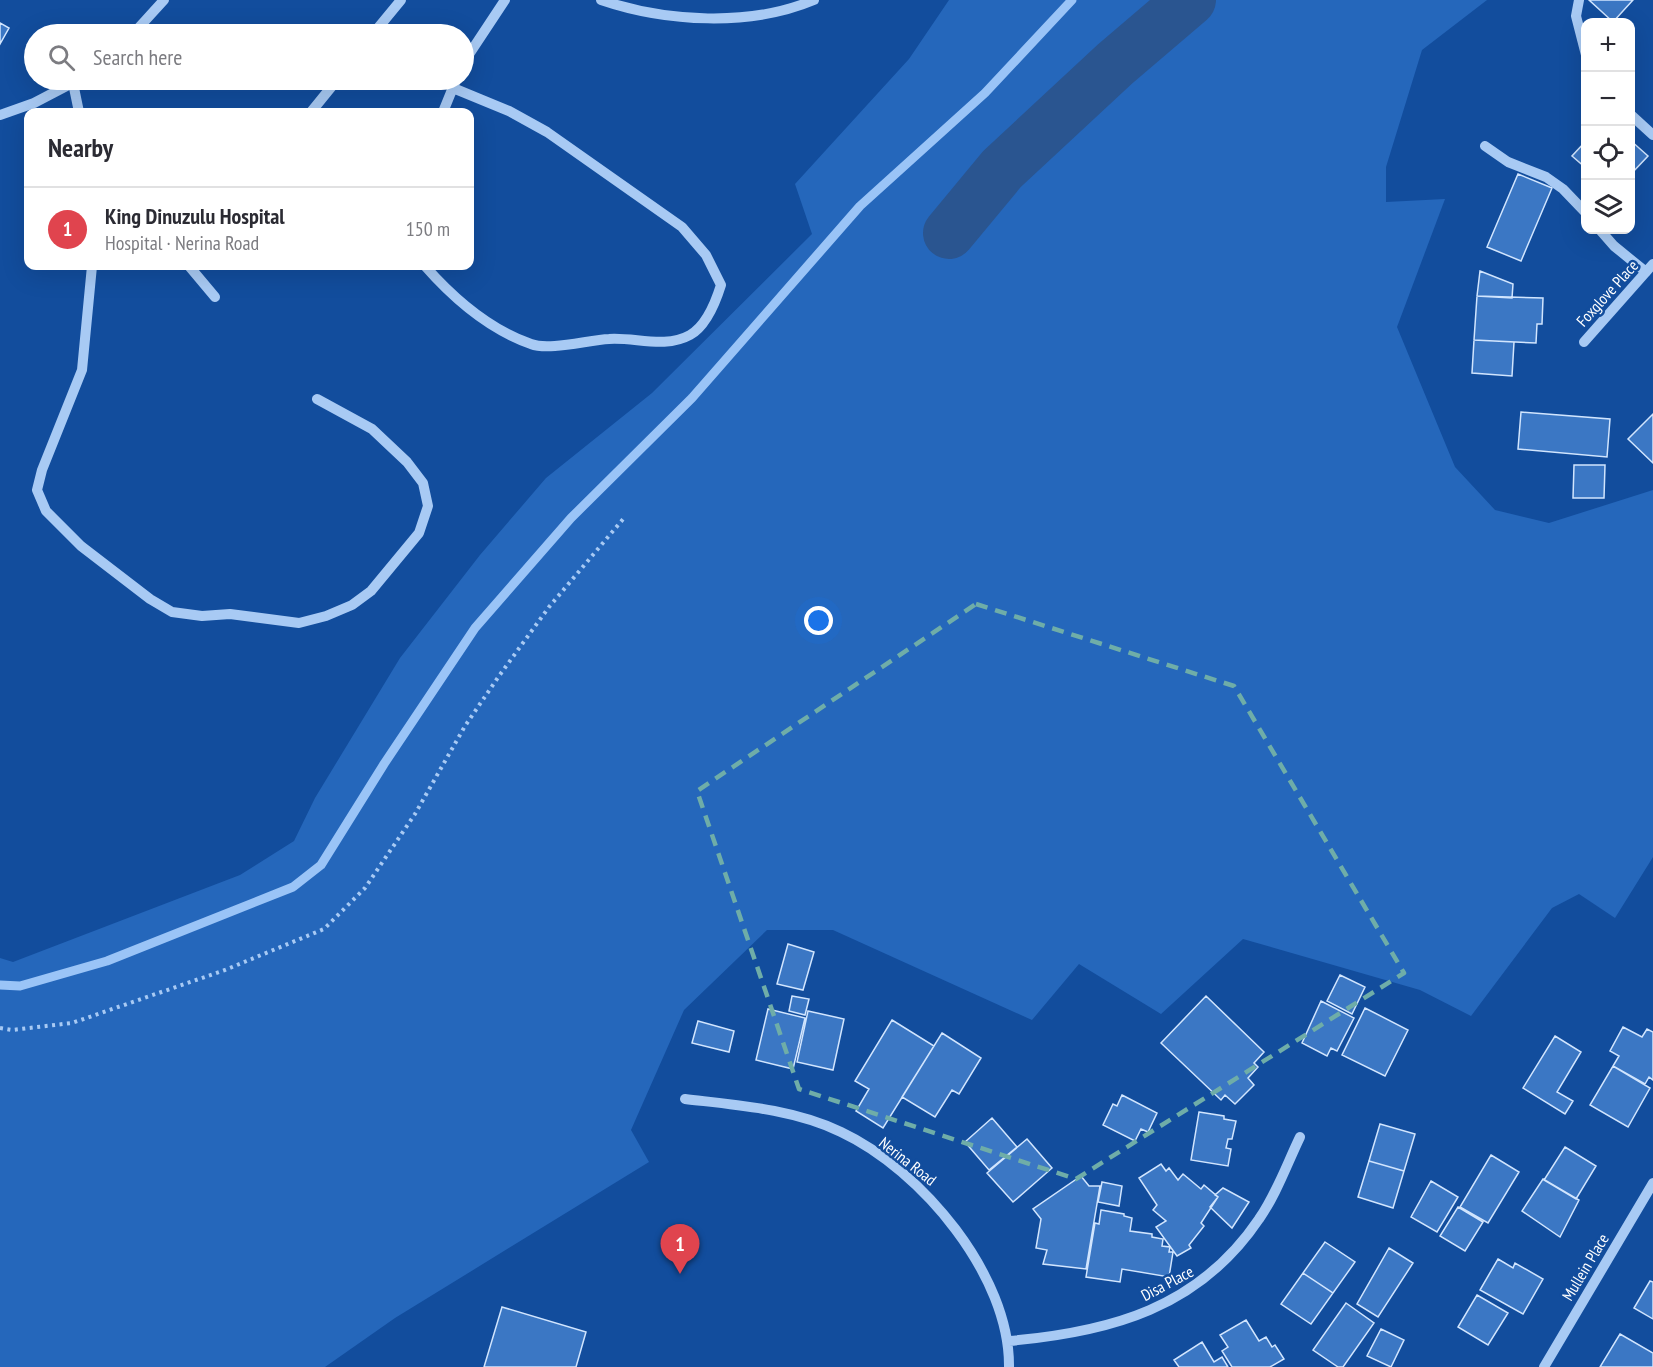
<!DOCTYPE html>
<html lang="en">
<head>
<meta charset="utf-8">
<style>
	:root { --surface:#fff; --page:#f2f2f3; --text:#2b2b33; --muted:#7c7c81; --line:#e1e1e2; --accent:#8a784c }
	body { margin:0; font-family:"PT Sans Narrow",sans-serif; background:var(--page); color:var(--text) }
	.controls { position:absolute; right:18px; top:18px; display:grid; overflow:hidden; border-radius:12px; box-shadow:0 6px 24px #0002 }
	.controls button { width:54px; height:54px; display:grid; place-items:center; padding:0; border:0; border-bottom:2px solid var(--line); background:var(--surface); color:var(--text); font:30px sans-serif }
	.you { position:absolute; left:819px; top:621px; width:21px; height:21px; margin:-15px; border:4px solid #fff; border-radius:50%; background:#1a73e8; box-shadow:0 0 0 9px #1a73e833 }
	.badge { display:grid; place-items:center; width:39px; height:39px; border-radius:50%; background:var(--accent); color:#fff; font-size:20px; font-weight:700 }
	.pin { position:absolute; translate:-50% -50px; filter:drop-shadow(0 2px 3px #0008) }
	.pin::after { content:''; position:absolute; top:32px; width:21px; height:18px; background:inherit; clip-path:polygon(0 0,100% 0,50% 100%) }
	.list { margin:0; padding:0; list-style:none }
	h2 { display:flex; justify-content:space-between; align-items:center; height:78px; margin:0; padding:0 24px; font-size:26px }
	h2 small { font-size:20px; font-weight:400; color:var(--muted) }
	.list li { display:grid; grid-template-columns:39px 1fr auto; gap:18px; align-items:center; box-sizing:border-box; height:84px; padding:0 24px; border-top:2px solid var(--line) }
	.list b { display:block; font-size:22px; white-space:nowrap }
	.list p { margin:0; font-size:20px; white-space:nowrap; color:var(--muted) }
	.list em { font-size:20px; font-style:normal; color:var(--muted) }
	.icon { flex:none; width:33px; height:33px; fill:none; stroke:currentColor; stroke-width:2; stroke-linecap:round; stroke-linejoin:round }
	.map { position:relative; flex:none; width:1653px; height:1367px; overflow:hidden }
	.search { position:absolute; background:var(--surface); box-shadow:0 6px 24px #0002; left:24px; top:24px; width:450px; height:66px; display:flex; align-items:center; gap:15px; box-sizing:border-box; padding:0 21px; border-radius:33px; color:var(--muted); font-size:22px }
	.panel { position:absolute; background:var(--surface); box-shadow:0 6px 24px #0002; left:24px; top:108px; width:450px; height:162px; border-radius:12px }
	.map>svg:first-child { display:block }
	.green { fill:#2567bb }
	.lines { fill:none; stroke-linecap:round; stroke-linejoin:round }
	.stream { stroke:#9ac4f7; stroke-width:9 }
	.river { stroke:#2a5590; stroke-width:52 }
	.building { fill:#3b77c4; stroke:#d1e5fe; stroke-width:1.5 }
	.path { stroke:#a8caf4; stroke-width:4; stroke-dasharray:3 4.5; stroke-linecap:butt }
	.minor { stroke:#a8caf4; stroke-width:10 }
	.marked { fill:none; stroke:#6fada8; stroke-width:4.5; stroke-dasharray:12 8; stroke-linejoin:round }
	.labels { text-anchor:middle; dominant-baseline:central; stroke-width:5; stroke-linejoin:round; paint-order:stroke }
	.street-label { font-size:16px; fill:#fff; stroke:#124d9d }
</style>
</head>
<body>
<div class="map">
<svg width="1653" height="1367" viewBox="0 0 1653 1367">
	<rect width="100%" height="100%" fill="#124d9d"/>
	<path class="green" d="M949 0H1487L1422 50 1386 167V202L1445 199 1397 327 1455 467 1495 510 1549 523 1653 490V857L1615 918 1579 894 1552 908 1471 1016 1420 990 1243 939 1161 1014 1079 964 1032 1020 833 930H767L684 1010 631 1130 649 1162 395 1318 325 1367H0V958L13 962 240 875 294 841 315 798 400 658 480 555 546 478 652 393 812 234 795 184 909 59Z"/>
	<g class="lines">
		<path class="stream" d="M0 985 20 986 107 961 293 887 321 865 384 764 475 628 571 518 692 398 860 206 985 93 1072 0"/>
		<path class="river" d="M949 233 1002 169 1115 64 1190 0"/>
	</g>
	<path class="building" d="M1589 0H1633L1613 22Z
		M0 23 9 28 0 44Z
		M1630 140 1648 156 1630 175Z
		M1586 141V168L1572 156Z
		M1518 174 1552 188 1521 261 1487 247Z
		M1480 271 1513 284 1512 298 1477 296Z
		M1477 296 1543 298 1542 324H1537L1536 343 1474 340Z
		M1474 340 1514 342 1512 376 1472 373Z
		M1521 412 1610 419 1607 457 1518 449Z
		M1653 414V463L1628 439Z
		M1574 465H1605L1604 498H1573Z
		M788 944 814 952 803 990 777 984Z
		M1340 975 1365 987 1352 1014 1327 1001Z
		M792 996 809 999 805 1015 789 1011Z
		M1206 996 1264 1052 1254 1063 1258 1067 1248 1078 1254 1085 1235 1104 1225 1095 1221 1100 1161 1043Z
		M1321 1001 1354 1018 1337 1051 1331 1048 1327 1056 1302 1043Z
		M1365 1008 1408 1030 1385 1076 1342 1055Z
		M768 1009 805 1018 793 1069 756 1060Z
		M808 1011 844 1019 833 1070 797 1062Z
		M892 1020 934 1046 883 1128 856 1111 869 1089 855 1081Z
		M698 1021 734 1031 729 1052 692 1043Z
		M1623 1027 1642 1037 1647 1029 1653 1032V1080L1649 1077 1645 1084 1613 1066 1619 1056 1610 1051Z
		M942 1033 981 1058 959 1094 952 1090 935 1117 902 1097Z
		M1555 1036 1581 1052 1557 1092 1573 1101 1565 1114 1523 1088Z
		M1613 1066 1650 1088 1628 1127 1590 1105Z
		M1122 1095 1157 1113 1148 1132 1141 1129 1135 1141 1103 1125 1113 1104 1117 1106Z
		M1199 1112 1224 1116V1119L1236 1121 1232 1139H1228L1226 1148 1231 1149 1228 1166 1191 1160Z
		M992 1118 1017 1147 989 1170 965 1142Z
		M1380 1124 1415 1134 1404 1171 1369 1161Z
		M1027 1139 1052 1168 1013 1202 987 1173Z
		M1565 1147 1596 1166 1576 1199 1544 1180Z
		M1491 1155 1519 1172 1488 1223 1460 1207Z
		M1369 1161 1404 1171 1393 1208 1358 1197Z
		M1161 1164 1166 1171 1169 1168 1178 1180 1183 1174 1201 1189 1204 1185 1218 1197 1201 1223 1204 1226 1189 1245 1191 1248 1177 1256 1156 1227 1166 1221 1153 1210 1157 1205 1139 1178Z
		M1081 1176 1089 1186H1100L1086 1269 1043 1264 1047 1250 1036 1248 1041 1219 1033 1209Z
		M1543 1179 1579 1200 1560 1237 1522 1211Z
		M1431 1181 1458 1197 1437 1232 1411 1217Z
		M1102 1182 1122 1186 1119 1206 1098 1202Z
		M1223 1188 1249 1202 1232 1228 1210 1207 1218 1197 1215 1195Z
		M1458 1207 1483 1222 1465 1251 1440 1236Z
		M1101 1210 1124 1214V1216L1132 1218 1130 1231 1152 1234V1237L1163 1239 1162 1246 1170 1247 1169 1252H1173L1169 1277 1122 1269 1120 1282 1086 1277 1095 1223 1099 1224Z
		M1325 1242 1355 1262 1333 1293 1303 1273Z
		M1389 1248 1413 1263 1378 1317 1357 1304Z
		M1498 1259 1513 1268 1515 1263 1543 1279 1523 1314 1480 1290Z
		M1303 1273 1333 1293 1311 1324 1281 1304Z
		M1650 1281 1653 1282V1319L1634 1308Z
		M1477 1295 1508 1313 1488 1345 1458 1327Z
		M1346 1303 1374 1323 1343 1367H1338L1313 1350Z
		M502 1307 586 1332 576 1367H484Z
		M1246 1320 1259 1341 1266 1337 1272 1347 1275 1345 1284 1359 1270 1367H1232L1222 1351 1228 1347 1220 1335Z
		M1381 1329 1404 1340 1391 1367 1367 1356Z
		M1620 1334 1653 1353V1367H1600Z
		M1202 1342 1214 1362 1222 1357 1228 1367H1179L1174 1360Z"/>
	<g class="lines">
		<path class="path" d="M0 1028 12 1030 72 1023 225 970 324 929 365 888 415 814 465 726 499 676 549 607 624 518"/>
		<path class="minor" d="M601 0C666 22 750 27 814 0
			M1579 0 1576 16 1586 55
			M133 34 164 0
			M373 34 401 0
			M464 62 505 0
			M73 83 79 112
			M311 112 337 80
			M443 112 456 80
			M1630 114 1653 135
			M0 115 34 103 78 80
			M1485 146 1508 162 1546 177 1563 189 1586 213
			M1600 230 1614 246 1646 272
			M92 266 82 370 42 470 37 490 46 511 81 546 150 599 172 612 202 616 230 614 299 623 326 616 352 605 371 591 419 533 428 506 423 483 407 462 372 429 317 399
			M189 266 215 297
			M425 266C454 299 488 329 531 344 549 351 588 340 609 339 635 337 665 349 690 335 706 326 716 301 721 285L706 255 682 227 547 132 509 111 453 88
			M1584 342 1653 264
			M685 1099C736 1105 794 1109 841 1132 922 1170 1010 1276 1009 1367
			M1009 1341C1111 1332 1199 1308 1259 1219 1276 1195 1287 1164 1300 1137
			M1544 1367 1653 1183"/>
	</g>
	<path class="marked" d="M976 604 1234 686 1404 973 1076 1179 799 1089 697 791Z"/>
	<g class="labels">
		<g class="street-label">
			<text transform="translate(1607 293) rotate(-48)">Foxglove Place</text>
			<text transform="translate(908 1161) rotate(38)">Nerina Road</text>
			<text transform="translate(1585 1267) rotate(-59)">Mullein Place</text>
			<text transform="translate(1167 1283) rotate(-28)">Disa Place</text>
		</g>
	</g>
</svg>
<div class="controls">
<button>+</button>
<button>−</button>
<button><svg class="icon" aria-label="locate" viewBox="0 0 24 24"><circle cx="12" cy="12" r="6"/><path d="M12 2v4M12 18v4M2 12h4M18 12h4"/></svg></button>
<button><svg class="icon" aria-label="layers" viewBox="0 0 24 24"><path d="M12 4l9 5-9 5-9-5zM3 14l9 5 9-5"/></svg></button>
</div>
<div class="you"></div>
<div class="pin badge" style="left:680px;top:1274px;background:#e0444e">1</div>
<div class="search"><svg class="icon" aria-label="search" viewBox="0 0 24 24"><circle cx="10" cy="10" r="6"/><path d="M15 15l6 6"/></svg>Search here</div>
<section class="panel">
<h2>Nearby<small></small></h2>
<ul class="list">
<li><span class="badge" style="background:#e0444e">1</span><div><b>King Dinuzulu Hospital</b><p>Hospital · Nerina Road</p></div><em>150 m</em></li>
</ul>
</section>
</div>
</body>
</html>
